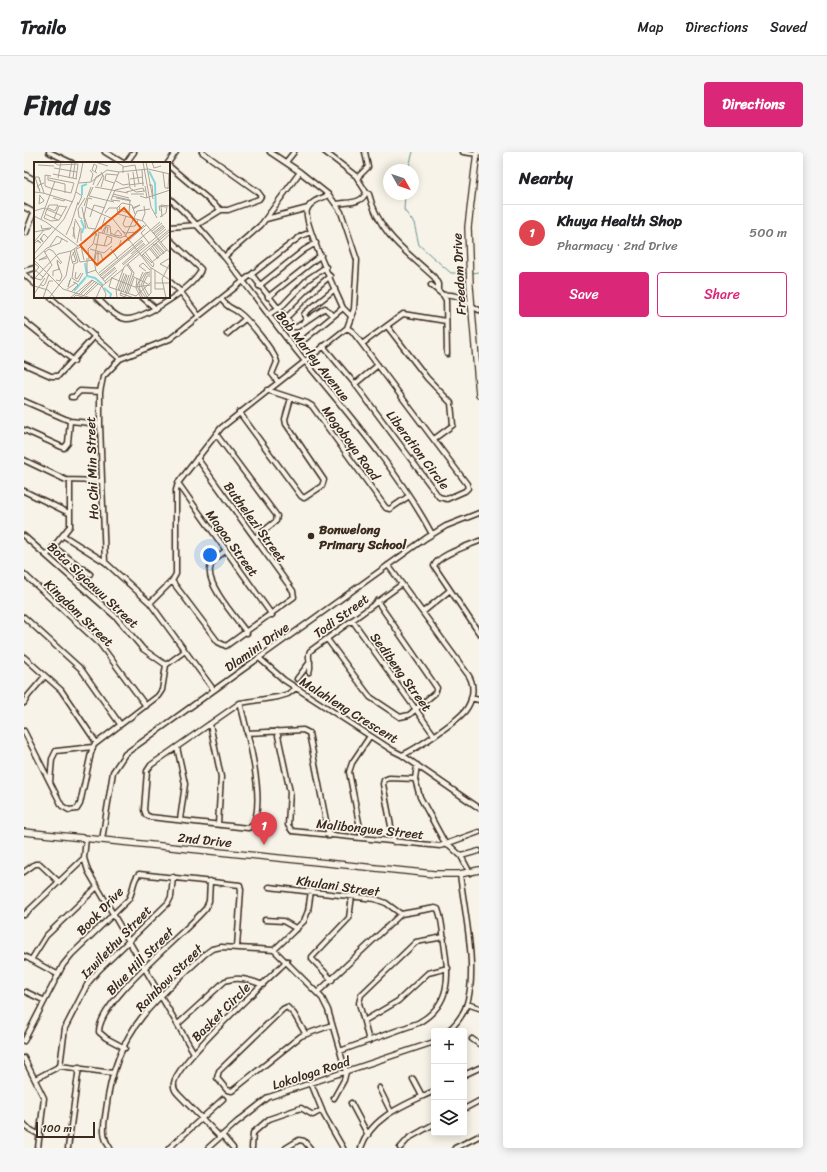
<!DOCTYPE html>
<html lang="en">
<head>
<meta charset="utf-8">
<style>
	:root { --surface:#fff; --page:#f6f6f6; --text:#202124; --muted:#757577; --line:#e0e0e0; --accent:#db2777 }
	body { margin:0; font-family:Sriracha,sans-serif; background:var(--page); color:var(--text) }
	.controls { position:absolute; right:12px; bottom:12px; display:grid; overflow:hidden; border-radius:4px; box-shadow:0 2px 10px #0003 }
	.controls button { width:36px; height:36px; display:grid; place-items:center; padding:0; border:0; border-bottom:1px solid var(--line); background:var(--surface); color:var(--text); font:20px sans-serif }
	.compass { position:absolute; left:359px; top:12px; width:36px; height:36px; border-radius:50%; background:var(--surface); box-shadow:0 2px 10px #0003; rotate:130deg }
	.scale { position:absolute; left:12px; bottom:10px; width:59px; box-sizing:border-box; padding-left:4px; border:2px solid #3b2a1e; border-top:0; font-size:11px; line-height:14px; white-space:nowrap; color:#3b2a1e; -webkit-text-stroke:3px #f7f3e8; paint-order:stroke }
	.you { position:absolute; left:186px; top:403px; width:14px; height:14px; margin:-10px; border:3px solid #fff; border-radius:50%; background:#1a73e8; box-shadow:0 0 0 6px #1a73e833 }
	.badge { display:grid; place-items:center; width:26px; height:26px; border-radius:50%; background:var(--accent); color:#fff; font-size:13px; font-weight:700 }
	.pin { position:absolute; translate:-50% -33px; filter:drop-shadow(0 1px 2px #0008) }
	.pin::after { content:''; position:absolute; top:21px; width:14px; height:12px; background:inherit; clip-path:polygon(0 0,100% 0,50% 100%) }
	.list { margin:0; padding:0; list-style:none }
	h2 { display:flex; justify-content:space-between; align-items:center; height:52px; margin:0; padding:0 16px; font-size:17px }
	h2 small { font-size:13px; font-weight:400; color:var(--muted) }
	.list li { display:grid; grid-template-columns:26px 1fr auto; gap:12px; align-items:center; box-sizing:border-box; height:56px; padding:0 16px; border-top:1px solid var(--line) }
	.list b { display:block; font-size:15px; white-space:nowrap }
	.list p { margin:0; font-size:13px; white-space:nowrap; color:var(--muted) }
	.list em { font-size:13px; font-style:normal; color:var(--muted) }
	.actions { display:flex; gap:8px; padding:12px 16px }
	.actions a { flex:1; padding:9px 0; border:1px solid var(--accent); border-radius:4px; text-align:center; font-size:14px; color:var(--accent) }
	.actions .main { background:var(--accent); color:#fff }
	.icon { flex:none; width:22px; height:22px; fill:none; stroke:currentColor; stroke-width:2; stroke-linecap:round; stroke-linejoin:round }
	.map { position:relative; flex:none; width:455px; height:996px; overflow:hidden; border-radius:4px }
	header { display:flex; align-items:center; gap:24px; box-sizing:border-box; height:56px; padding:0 20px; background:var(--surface); border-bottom:1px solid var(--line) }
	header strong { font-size:19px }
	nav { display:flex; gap:22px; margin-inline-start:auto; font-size:14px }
	.intro { display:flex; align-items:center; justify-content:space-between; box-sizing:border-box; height:96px; padding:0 24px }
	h1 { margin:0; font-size:28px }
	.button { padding:10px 18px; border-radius:4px; background:var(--accent); color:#fff; font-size:14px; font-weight:700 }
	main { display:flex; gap:24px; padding:0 24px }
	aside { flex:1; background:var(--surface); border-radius:4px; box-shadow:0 2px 10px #0003 }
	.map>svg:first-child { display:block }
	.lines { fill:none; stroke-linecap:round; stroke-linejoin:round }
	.stream { stroke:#679290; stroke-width:1 }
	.street-casing { stroke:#3b2a1e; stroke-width:7 }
	.secondary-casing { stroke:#3b2a1e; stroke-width:8 }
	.street { stroke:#f7f3e8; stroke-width:4 }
	.secondary { stroke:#f7f3e8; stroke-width:5.5 }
	.poi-dot { fill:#3b2a1e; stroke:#f7f3e8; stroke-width:1.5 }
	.labels { text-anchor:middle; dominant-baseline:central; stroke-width:3.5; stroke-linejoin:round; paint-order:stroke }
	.street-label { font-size:13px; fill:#3b2a1e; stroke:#f7f3e8 }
	.poi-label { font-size:13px; font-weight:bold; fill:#3b2a1e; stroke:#f7f3e8; text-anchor:start }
	.inset-river { fill:none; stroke:#85d7dc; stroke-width:2 }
	.inset-road { fill:none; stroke:#aca397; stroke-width:1 }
	.view { fill:#e8590c; fill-opacity:0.15; stroke:#e8590c; stroke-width:2 }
	.inset-edge { fill:none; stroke:#3b2a1e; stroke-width:2 }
</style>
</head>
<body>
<header>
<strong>Trailo</strong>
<nav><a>Map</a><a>Directions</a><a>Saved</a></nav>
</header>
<div class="intro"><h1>Find us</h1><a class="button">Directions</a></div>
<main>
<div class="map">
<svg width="455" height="996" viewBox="0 0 455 996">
	<rect width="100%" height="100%" fill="#f7f3e8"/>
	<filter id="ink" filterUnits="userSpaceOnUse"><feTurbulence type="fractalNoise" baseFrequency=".025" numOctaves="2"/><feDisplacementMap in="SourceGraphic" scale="8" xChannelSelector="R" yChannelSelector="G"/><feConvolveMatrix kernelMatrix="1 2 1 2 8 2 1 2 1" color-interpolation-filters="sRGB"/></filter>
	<g filter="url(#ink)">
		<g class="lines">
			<path class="stream" d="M384 18 389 0
				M381 42 380 58 390 71 395 93 427 121H443
				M448 121 455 120"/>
			<defs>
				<path id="street" d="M25 0 48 11
					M81 0 99 11
					M301 0 332 24 342 40C339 52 323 50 313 52
					M439 0 453 2
					M262 10 270 0
					M102 11 110 0
					M144 11 152 0
					M145 14 197 58H204L235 47 237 44 234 40 178 0
					M0 22 11 28
					M334 25 344 15 341 0
					M342 41 345 42C355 82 382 99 410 125L414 132V139
					M305 43C298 46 286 49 283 58 279 71 312 140 319 156L328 165
					M145 46C193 88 228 143 267 192 316 253 371 313 408 382
					M0 55 11 61
					M242 67 284 56
					M145 75 173 73 197 58
					M2 81 10 60
					M200 105 237 73 276 20
					M0 119 11 116
					M0 122 11 132
					M228 123 269 175H273L301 156 309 164
					M145 129 156 139 175 164
					M407 133 419 143 422 148 423 202
					M235 134 280 98 292 91
					M419 143C438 141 440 151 455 158
					M26 145 96 207
					M72 145C80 152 91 166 102 167 118 169 175 132 177 117L145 87
					M118 145 132 157
					M244 145 297 103
					M197 147C205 157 205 154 214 160 224 167 250 199 253 210L248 222 254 230
					M244 163 259 153 284 127 302 115
					M262 166 292 136 306 124
					M283 168 280 163 281 161 311 137
					M0 169 50 209
					M363 174 403 226 427 251 429 273 410 287
					M203 182 221 167
					M281 187 319 156
					M338 192 379 162 422 169
					M299 194 331 232 415 345 423 347 441 339 444 336 443 332 338 192 328 179 323 176
					M0 212 27 224H34L71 184
					M331 232 354 213
					M243 238 283 251 288 254 362 356 366 357 385 344
					M47 245H50L56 239 76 240
					M0 249 46 269 76 272
					M215 260 277 344 280 346 298 334 300 328 262 272 261 267 267 246
					M0 278 40 296 44 291 46 269
					M192 282 253 364 252 369 231 386
					M0 308 42 328 78 329
					M154 331 248 463
					M0 339 45 361
					M0 384 93 466 119 497 142 513
					M40 384 81 410 126 451 189 537
					M455 389C444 394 414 403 410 414L455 481
					M30 395 66 422
					M201 399C195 404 187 408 186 417 183 434 213 467 223 481
					M23 403 46 374V329
					M81 410 76 272V240L79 225 96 207 146 187 256 100 277 84 287 80
					M0 422 76 492 122 554
					M148 429 194 490 202 494 270 445 269 439 173 306
					M126 451 148 429 152 422V338L154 331 197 276 323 176 330 157 333 108 317 60 305 43 276 20 246 0
					M399 460 425 439
					M0 465 57 517 96 572
					M328 468 410 583
					M303 487 346 545 376 565 385 563 411 541 413 536 353 449
					M0 505 37 538 72 590
					M235 506 260 528 368 598 378 603C391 598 432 570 441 559 449 549 451 534 445 524L364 413
					M285 520C289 512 282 506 286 499L378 432
					M273 527 286 510
					M447 546 455 548
					M0 551 4 544 21 524
					M216 551C223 578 243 651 228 674L224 676 126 665 122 663 120 658 123 619 127 613 216 551 254 545 264 542 272 536
					M186 572 197 625 194 672
					M0 579 38 654 45 658 53 657 56 652 67 601 70 593 134 544 138 538 142 513 161 499
					M253 579 266 640 264 673 268 679 416 694 455 680
					M223 581 279 578 285 581 305 684
					M153 595 161 632 156 668
					M378 603 455 656
					M391 627 393 613
					M26 630 28 607 32 599 69 595
					M62 686 60 706 64 719 170 901
					M338 686 325 620 328 611 346 584
					M78 688 89 620 101 602 402 386 422 374 455 361
					M370 690 359 632 360 628 365 626 391 627 396 645 422 693
					M424 692 437 704 446 721
					M437 704 455 699
					M0 720 11 712H16L35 730
					M245 735 351 747 362 751 377 762
					M0 763 60 706
					M241 768 259 769 273 777
					M250 798 280 769 284 759 287 739
					M0 804 33 822
					M7 808 22 784 73 735
					M308 828 288 807V805L325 766 328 744
					M2 840 19 848
					M294 840 377 762 411 756 414 757C418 767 419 780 420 791 425 825 428 852 394 871L316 899
					M443 852 455 856
					M340 869 374 849 404 821 424 816
					M154 872 201 829C214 824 226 828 239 833
					M424 879C432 872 440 862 443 851 454 818 440 757 436 722
					M281 881 270 862 263 855 259 857 195 919 193 926 203 938 208 939 277 884 308 873
					M448 887 455 892
					M0 889 39 813 48 802 104 748C110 740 108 728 115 722L216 733 217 738 213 795
					M345 889 335 851 337 843 392 790 420 785
					M101 896 82 886 75 880C74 849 161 782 182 756L185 749 186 729
					M0 906 20 946 14 996
					M36 914 41 876 64 831 75 818 144 751 147 745 149 725
					M440 923 455 916
					M11 927 36 914 89 921
					M389 927 398 944
					M287 931 300 963 319 996
					M355 936 367 960
					M327 951 344 983
					M440 957 455 949
					M0 972 5 977 16 983
					M198 983 209 996
					M196 985 154 942C151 939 149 936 150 931 152 911 243 828 263 809
					M44 996 55 915
					M86 996C77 984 80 972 82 958 86 925 97 891 118 865 136 842 160 822 181 802L188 797 197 795 250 798 298 846 304 858 322 920 320 928 310 946
					M145 996 199 947
					M184 996 213 970 245 945 410 890
					M228 996 229 981 245 967 277 956 289 963 298 958
					M262 996 275 988 280 989 286 996
					M337 996C347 964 383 952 410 939
					M376 996 385 986 410 972
					M431 996 455 984"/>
				<path id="secondary" d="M453 0 444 75 446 134 455 243
					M0 680 410 722H436L455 718"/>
			</defs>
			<use href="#street" class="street-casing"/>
			<use href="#secondary" class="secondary-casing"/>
			<use href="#street" class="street"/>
			<use href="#secondary" class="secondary"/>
		</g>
	</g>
	<circle class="poi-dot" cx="287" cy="384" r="4"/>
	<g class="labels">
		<g class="street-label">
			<text transform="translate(435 122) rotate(-93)">Freedom Drive</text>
			<text transform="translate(289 204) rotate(52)">Bob Marley Avenue</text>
			<text transform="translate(327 291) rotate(54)">Mogoboya Road</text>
			<text transform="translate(394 298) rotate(53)">Liberation Circle</text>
			<text transform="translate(68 316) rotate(-92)">Ho Chi Min Street</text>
			<text transform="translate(231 370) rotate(54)">Buthelezi Street</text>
			<text transform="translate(208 391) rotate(54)">Magoa Street</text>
			<text transform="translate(69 433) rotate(43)">Bota Sigcawu Street</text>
			<text transform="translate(55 461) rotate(44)">Kingdom Street</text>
			<text transform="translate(317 464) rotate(-36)">Todi Street</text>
			<text transform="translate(233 495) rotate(-35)">Dlamini Drive</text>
			<text transform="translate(377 520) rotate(54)">Sedibeng Street</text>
			<text transform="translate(325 558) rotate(32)">Malahleng Crescent</text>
			<text transform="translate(346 677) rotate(6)">Malibongwe Street</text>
			<text transform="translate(181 688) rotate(6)">2nd Drive</text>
			<text transform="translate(314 734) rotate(8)">Khulani Street</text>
			<text transform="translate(76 759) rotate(-46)">Book Drive</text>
			<text transform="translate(92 790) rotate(-46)">Izwilethu Street</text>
			<text transform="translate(116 809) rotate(-45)">Blue Hill Street</text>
			<text transform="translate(145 826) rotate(-45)">Rainbow Street</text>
			<text transform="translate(197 860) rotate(-45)">Basket Circle</text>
			<text transform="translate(287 921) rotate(-18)">Lokologa Road</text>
		</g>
		<g class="poi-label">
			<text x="295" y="377">Bonwelong<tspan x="295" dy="15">Primary School</tspan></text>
		</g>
	</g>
	<g transform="translate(10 10)">
		<rect width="136" height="136" fill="#f7f3e8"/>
		<path class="inset-river" d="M115 9 121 21 122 52M48 33V24L53 22M47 58 50 65 48 71M51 101 53 114 61 116 69 123M70 126 77 132 76 136M40 129 52 115"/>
		<path class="inset-road" d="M19 0 24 3 44 2 42 17M61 0 74 4M82 0 89 4V11M109 0 117 45 123 56M112 0 119 37M118 0 120 6 127 4M4 3 20 4M89 5 101 3 105 21M20 6 43 10M56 8 59 12 57 19M108 8 109 24M61 10 63 4 60 2 58 8 63 11M85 10 114 7 136 12M99 10 101 25M129 10 131 26H136M94 11 96 26 102 30 111 29M19 12 43 17M14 14V18L31 22V31M17 14 11 13V24L19 27M0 15H5L7 22M1 15 6 30M5 16 10 31M15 16 40 21 37 31 19 27M24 16 27 0M35 16 38 0M39 16 41 1M46 16 49 0M96 17 109 15M82 19 89 23 95 22M45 21 57 20 73 8 85 10M80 21 71 18 72 12 84 13M59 23 62 15 67 12M95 23 110 21M115 23H118L119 34M63 24 69 13M111 24 113 36M59 25 55 34 80 40M61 25 94 31M67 25 70 15 67 10M134 27 135 11M6 28 3 24 10 21M0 30 9 31 39 40M42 30 48 34 44 43M92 30 109 26 110 29M79 32 95 36M97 32H110M5 33 9 37 10 39 5 42 6 33M78 34 96 38 95 51 85 48 86 44M106 34 112 36 136 28M19 36 30 39 31 37M82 36 97 39M58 37 54 36 52 45 79 57 116 105 136 118M86 39 77 38 81 28 95 25M88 41 98 43 101 52M50 44 57 25M48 45 52 67M52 45 50 54 54 66 61 67M14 46 21 49 24 43H15L11 52 24 58M98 46 106 43 99 47M0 49 10 46 28 54M126 49 125 44 132 45M71 51 75 46H83M84 52 109 59 136 91M84 52 83 46 88 41M11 53 10 56 17 59 25 58 33 44M0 54 12 60 44 84M92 54 89 62 91 65 101 64 104 58M56 55 60 43 71 46M126 55 132 51 133 44M128 55 127 43 136 44M7 57 21 19M20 57 25 44 32 45M41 57 46 66 43 81M48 57 45 55 44 47 51 36M99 58 103 49 116 47M108 59 111 51 110 44M37 62 44 40M7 63 8 67 16 66M39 65 41 77M111 67 107 71 115 81M67 68 71 55M89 69 91 71 103 70 110 63M118 69 128 61M0 70 16 67 18 64M64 70 86 76 91 74M65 71 60 98 62 109 72 121M68 71 72 63 76 64 77 73M70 71 72 65H74L73 71M77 71 80 73 86 74 88 73 84 68 80 73M119 71 129 63M120 72 130 64M32 73 37 62M121 74 131 65M39 75 41 59M91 75 99 58M7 76 9 80 6 77 7 76 10 72 14 76M47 79V66M94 79 112 63M124 79 132 89M0 80 10 68M127 80 136 72M122 81 130 90M0 82 4 78 7 81 3 79M59 82 62 71 63 74M60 82 72 84 78 80M119 82 128 93M121 82 130 92M16 84 23 74 34 80M47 84 50 98M70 84 73 74 78 76 77 80M118 84 126 94M47 85 42 87 46 100 60 98M115 86 124 97M117 86 125 96M40 87 44 100 40 102M56 87 70 91 78 84M77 87 84 97M64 89V103M11 90 15 87 19 89 28 101M79 91 85 85 87 78M0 92 30 57 40 36 46 15M97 92 110 81M109 92 118 101M108 93 119 105 120 102 111 90M13 94 5 98 13 96M107 94 136 69M53 96V111L62 108M136 96 126 102 136 107M0 98 29 127 57 136M0 98 13 86 26 81 28 76M55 98 54 87 59 82M61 98 62 91 67 92 69 99M38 100 42 99 39 90M118 100 133 88M0 101 5 105 0 111M39 102 37 95 41 89M88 102 111 82M89 103 132 67M0 107 9 115M25 108 23 98 27 102M121 108V127H130M112 109 105 104 109 101 116 108M42 110 41 116 43 117 47 111M109 110 103 124 109 136M65 111 126 60M66 113 108 78M93 113 86 133 91 135 100 111 94 102M19 114V109L26 107M67 114 109 79M98 114 114 122M78 115 75 125 102 134 117 120M0 116 7 118 18 103 10 89M38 116 44 120 49 111M38 116 40 102M68 116 81 105M78 116 101 125 117 123M103 116 102 126 107 136M0 117 24 92 37 89M69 117 82 106M22 118 26 119 28 114 23 100M36 118 34 125 37 116M71 119 83 108M121 121H136M6 122 9 124 11 122 15 112M0 124 14 128 21 136M33 127 42 121 39 120M84 128 90 111M85 129 92 112M37 130 44 123 42 121M89 130 95 113M86 131 100 136M91 131 98 110 93 103M0 132 11 116M45 132 59 118M47 132 61 119M94 132 100 116M50 133 63 120M52 133 64 122M115 134 109 123 113 114H116M113 135 107 123 112 112H116M9 136 15 119H19M15 136 32 114 37 89 52 79 61 68 85 10M36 136 58 118 68 124 72 132 71 136M39 136 42 133 52 136M62 136 67 125 89 107M83 136 82 127 90 105 136 67M112 136 106 128 105 121 111 111 116 110M112 136 117 131V106M132 136 128 117 136 101"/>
		<path class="view" d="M90 46 107 66 63 103 46 83Z"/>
		<rect width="136" height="136" class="inset-edge"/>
	</g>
</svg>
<div class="controls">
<button>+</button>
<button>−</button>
<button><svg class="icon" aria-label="layers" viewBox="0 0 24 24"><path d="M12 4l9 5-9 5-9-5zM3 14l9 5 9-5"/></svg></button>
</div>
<svg class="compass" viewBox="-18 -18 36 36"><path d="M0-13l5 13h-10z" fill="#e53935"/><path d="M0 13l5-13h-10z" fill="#757577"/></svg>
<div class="scale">100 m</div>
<div class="you"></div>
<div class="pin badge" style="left:240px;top:693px;background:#e0444e">1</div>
</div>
<aside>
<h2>Nearby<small></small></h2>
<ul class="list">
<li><span class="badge" style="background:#e0444e">1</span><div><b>Khuya Health Shop</b><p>Pharmacy · 2nd Drive</p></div><em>500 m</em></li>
</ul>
<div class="actions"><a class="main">Save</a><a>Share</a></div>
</aside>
</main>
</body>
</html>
